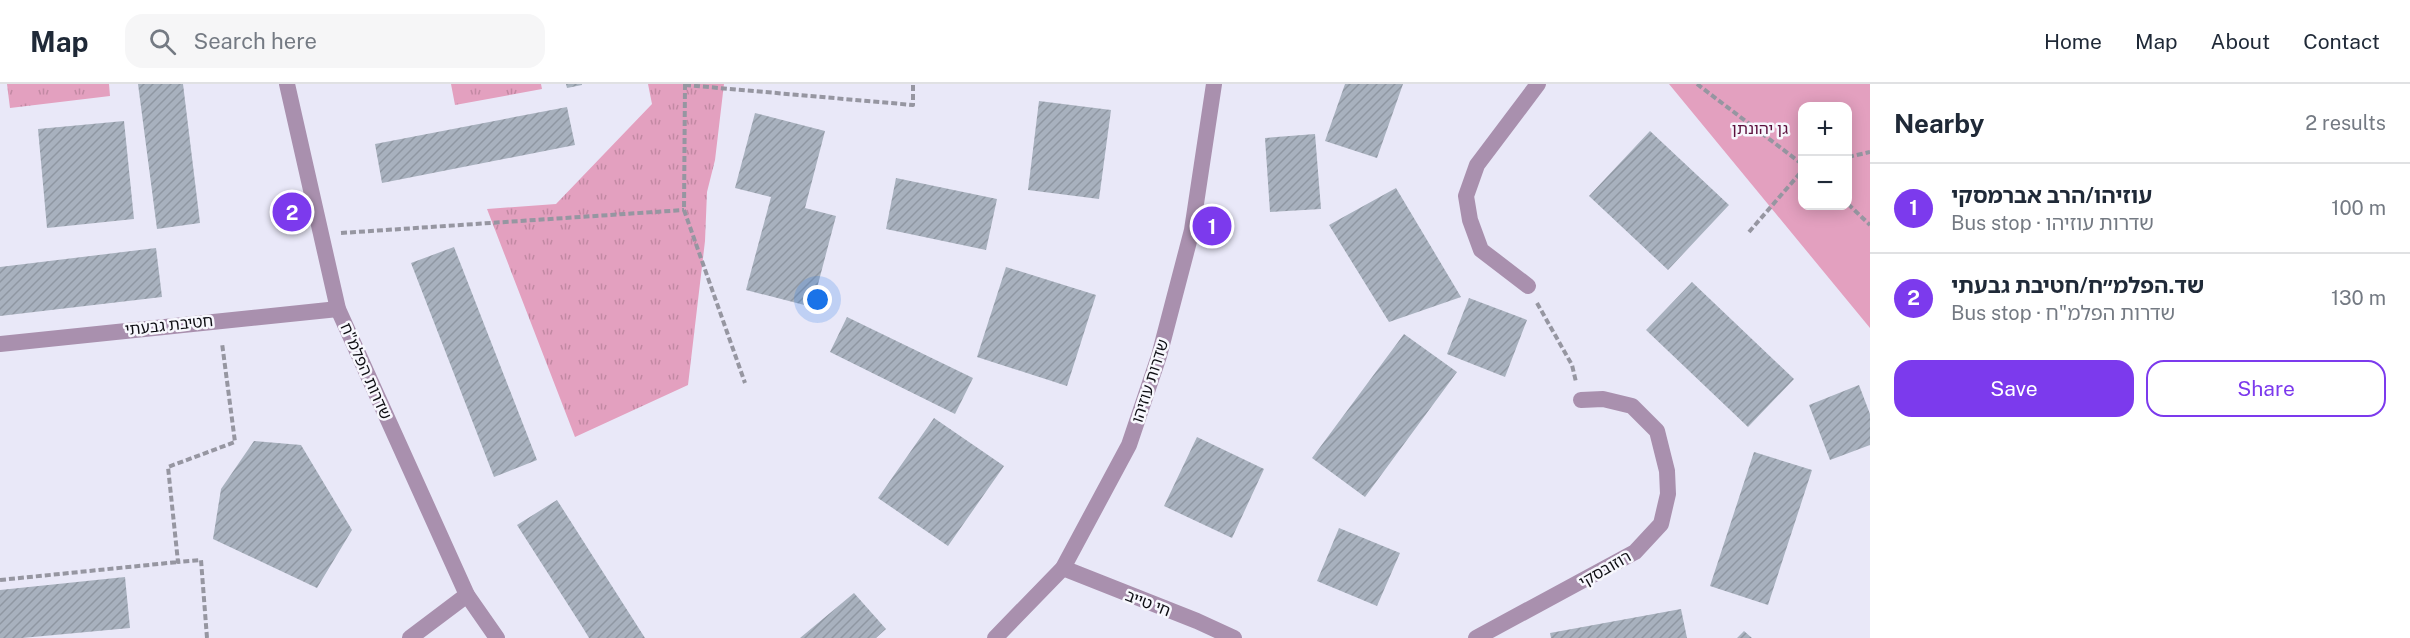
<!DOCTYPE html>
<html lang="en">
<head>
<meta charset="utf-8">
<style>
	:root { --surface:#fff; --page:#f6f6f7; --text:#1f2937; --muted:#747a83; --line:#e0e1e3; --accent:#7c3aed }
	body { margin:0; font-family:"Public Sans","Noto Sans Hebrew",sans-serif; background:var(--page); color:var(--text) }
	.controls { position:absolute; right:18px; top:18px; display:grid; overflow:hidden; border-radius:12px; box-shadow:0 3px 15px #0003 }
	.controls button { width:54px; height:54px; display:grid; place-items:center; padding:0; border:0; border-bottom:2px solid var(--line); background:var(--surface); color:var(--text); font:30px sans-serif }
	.you { position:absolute; left:818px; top:216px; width:21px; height:21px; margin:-15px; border:4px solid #fff; border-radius:50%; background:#1a73e8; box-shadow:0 0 0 9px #1a73e833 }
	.badge { display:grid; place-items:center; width:39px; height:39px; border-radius:50%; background:var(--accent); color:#fff; font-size:20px; font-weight:700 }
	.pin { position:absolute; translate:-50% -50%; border:3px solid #fff; box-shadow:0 2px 6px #0006 }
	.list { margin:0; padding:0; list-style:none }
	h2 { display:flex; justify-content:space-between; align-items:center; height:78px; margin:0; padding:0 24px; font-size:26px }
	h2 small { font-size:20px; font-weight:400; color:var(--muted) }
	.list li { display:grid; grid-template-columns:39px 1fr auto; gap:18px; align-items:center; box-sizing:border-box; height:90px; padding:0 24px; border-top:2px solid var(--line) }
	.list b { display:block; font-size:22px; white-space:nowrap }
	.list p { margin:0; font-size:20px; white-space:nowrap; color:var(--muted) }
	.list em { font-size:20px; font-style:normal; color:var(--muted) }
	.actions { display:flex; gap:12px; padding:18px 24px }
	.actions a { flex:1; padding:14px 0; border:2px solid var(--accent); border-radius:18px; text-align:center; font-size:21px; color:var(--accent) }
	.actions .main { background:var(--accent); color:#fff }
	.icon { flex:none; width:33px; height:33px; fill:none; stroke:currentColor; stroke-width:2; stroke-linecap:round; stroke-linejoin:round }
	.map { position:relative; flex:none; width:1870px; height:554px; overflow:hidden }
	header { display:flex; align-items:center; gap:36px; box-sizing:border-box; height:84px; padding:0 30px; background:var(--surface); border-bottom:2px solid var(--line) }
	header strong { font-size:28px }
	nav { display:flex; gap:33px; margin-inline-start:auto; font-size:21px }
	.search { width:420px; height:54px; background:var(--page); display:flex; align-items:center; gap:15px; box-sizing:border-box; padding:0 21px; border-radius:18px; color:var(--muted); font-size:22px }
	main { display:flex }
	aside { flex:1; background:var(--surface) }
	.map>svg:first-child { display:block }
	.green { fill:#e3a0bf; fill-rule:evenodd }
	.park { fill:url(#park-tufts) }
	.building { fill:url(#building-hatch) }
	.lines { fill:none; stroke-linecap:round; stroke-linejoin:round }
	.path { stroke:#9696a1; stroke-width:4; stroke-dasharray:6 3; stroke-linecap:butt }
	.minor { stroke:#a990ae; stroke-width:16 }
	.tertiary { stroke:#a990ae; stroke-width:16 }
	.labels { text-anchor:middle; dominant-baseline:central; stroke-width:5; stroke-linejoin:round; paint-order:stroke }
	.park-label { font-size:16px; fill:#5c113d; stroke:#f7f7fd }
	.street-label { font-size:16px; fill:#0e0e13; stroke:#f7f7fd }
</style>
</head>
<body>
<header>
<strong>Map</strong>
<div class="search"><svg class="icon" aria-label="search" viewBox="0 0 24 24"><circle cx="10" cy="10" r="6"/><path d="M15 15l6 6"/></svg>Search here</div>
<nav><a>Home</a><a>Map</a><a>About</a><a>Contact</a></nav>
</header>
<main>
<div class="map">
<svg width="1870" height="554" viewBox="0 0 1870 554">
	<defs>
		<pattern id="park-tufts" width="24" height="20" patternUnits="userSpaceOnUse" patternTransform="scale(1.5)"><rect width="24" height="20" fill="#e3a0bf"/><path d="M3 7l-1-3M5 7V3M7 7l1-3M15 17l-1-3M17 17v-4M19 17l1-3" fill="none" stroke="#c289a3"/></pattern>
		<pattern id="building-hatch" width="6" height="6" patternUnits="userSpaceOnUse" patternTransform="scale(1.5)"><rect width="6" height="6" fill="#a8b1be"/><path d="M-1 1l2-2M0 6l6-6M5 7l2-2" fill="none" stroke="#8f97a2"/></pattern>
	</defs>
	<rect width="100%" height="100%" fill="#e9e8f8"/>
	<path class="green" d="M1669 0H1870V244ZM1802 22H1848V122H1802Z"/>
	<path class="park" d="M7 0H109L110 12 10 24Z
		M451 0H541L542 5 455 21Z
		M648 0H724L715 76 707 108 705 157 688 301 575 353 487 125 556 120 652 20Z"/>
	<path class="building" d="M138 0H183L200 139 157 145Z
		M566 0H582V1L567 4Z
		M1345 0H1403L1377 74 1325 57Z
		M1039 17 1111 26 1099 115 1028 106Z
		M567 23 575 61 382 99 375 60Z
		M755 29 825 47 805 124 836 132 812 223 746 206 771 113 735 104Z
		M124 37 134 135 47 144 38 45Z
		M1650 47 1729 121 1668 186 1589 112Z
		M1315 50 1321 125 1270 128 1265 54Z
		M896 94 997 115 986 166 886 145Z
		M1396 104 1461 213 1389 238 1329 141Z
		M454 163 537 376 494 393 411 179Z
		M156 164 162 213 0 232V183Z
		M1006 183 1096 211 1067 302 977 273Z
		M1692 198 1794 295 1748 343 1646 246Z
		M1469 214 1527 236 1505 293 1447 270Z
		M847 233 973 294 955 330 830 268Z
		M1404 250 1457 288 1365 413 1312 374Z
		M1859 301 1870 330V361L1830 376 1809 321Z
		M934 334 1004 382 948 462 878 414Z
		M1197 353 1264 385 1232 454 1164 422Z
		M254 357 301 361 352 446 317 504 213 455 221 405Z
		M1754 368 1812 386 1768 521 1710 502Z
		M557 416 645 554H589L583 544 517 441Z
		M1339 444 1400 469 1377 522 1317 497Z
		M125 493 130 544 22 554H0V506Z
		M854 509 886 545 876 554H800Z
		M1681 525 1687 554H1551L1550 549Z
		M1744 547 1752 554H1737Z"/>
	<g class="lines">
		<path class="path" d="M685 0 684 126 745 299
			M1697 0 1802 80
			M685 1 913 21V0
			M1848 73 1870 68
			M1848 120 1870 141
			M1749 148 1802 87
			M341 149 684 126
			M1537 219 1572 281 1576 298
			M0 496 178 478
			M207 554 201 476 178 478 168 383 235 358 222 259"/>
		<path class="minor" d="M1528 202 1481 166 1470 136 1466 112 1477 81 1538 0
			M0 260 338 225
			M1063 484 1197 537 1234 554
			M410 554 467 511
			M1476 554 1635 468 1661 440 1668 410 1667 387 1657 347 1632 322 1603 315 1581 316"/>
		<path class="tertiary" d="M287 0 338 225 467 511 497 554
			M995 554 1063 484 1129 361 1159 272 1192 146 1214 0"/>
	</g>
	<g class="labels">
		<g class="park-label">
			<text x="1760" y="44">גן יהונתן</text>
		</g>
		<g class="street-label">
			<text transform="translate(169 241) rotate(-6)">חטיבת גבעתי</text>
			<text transform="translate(366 287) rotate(66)">שדרות הפלמ"ח</text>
			<text transform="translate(1150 297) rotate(-72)">שדרות עוזיהו</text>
			<text transform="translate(1605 485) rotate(-30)">רוזובסקי</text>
			<text transform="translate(1148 519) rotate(21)">חי טייב</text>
		</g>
	</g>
</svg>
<div class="controls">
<button>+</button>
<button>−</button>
</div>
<div class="you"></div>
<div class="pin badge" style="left:1212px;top:142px">1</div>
<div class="pin badge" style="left:292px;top:128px">2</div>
</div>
<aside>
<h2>Nearby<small>2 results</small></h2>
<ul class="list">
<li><span class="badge">1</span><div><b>עוזיהו/הרב אברמסקי</b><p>Bus stop · שדרות עוזיהו</p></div><em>100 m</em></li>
<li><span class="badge">2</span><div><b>שד.הפלמ״ח/חטיבת גבעתי</b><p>Bus stop · שדרות הפלמ&quot;ח</p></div><em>130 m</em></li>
</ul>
<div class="actions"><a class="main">Save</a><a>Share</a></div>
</aside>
</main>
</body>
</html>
